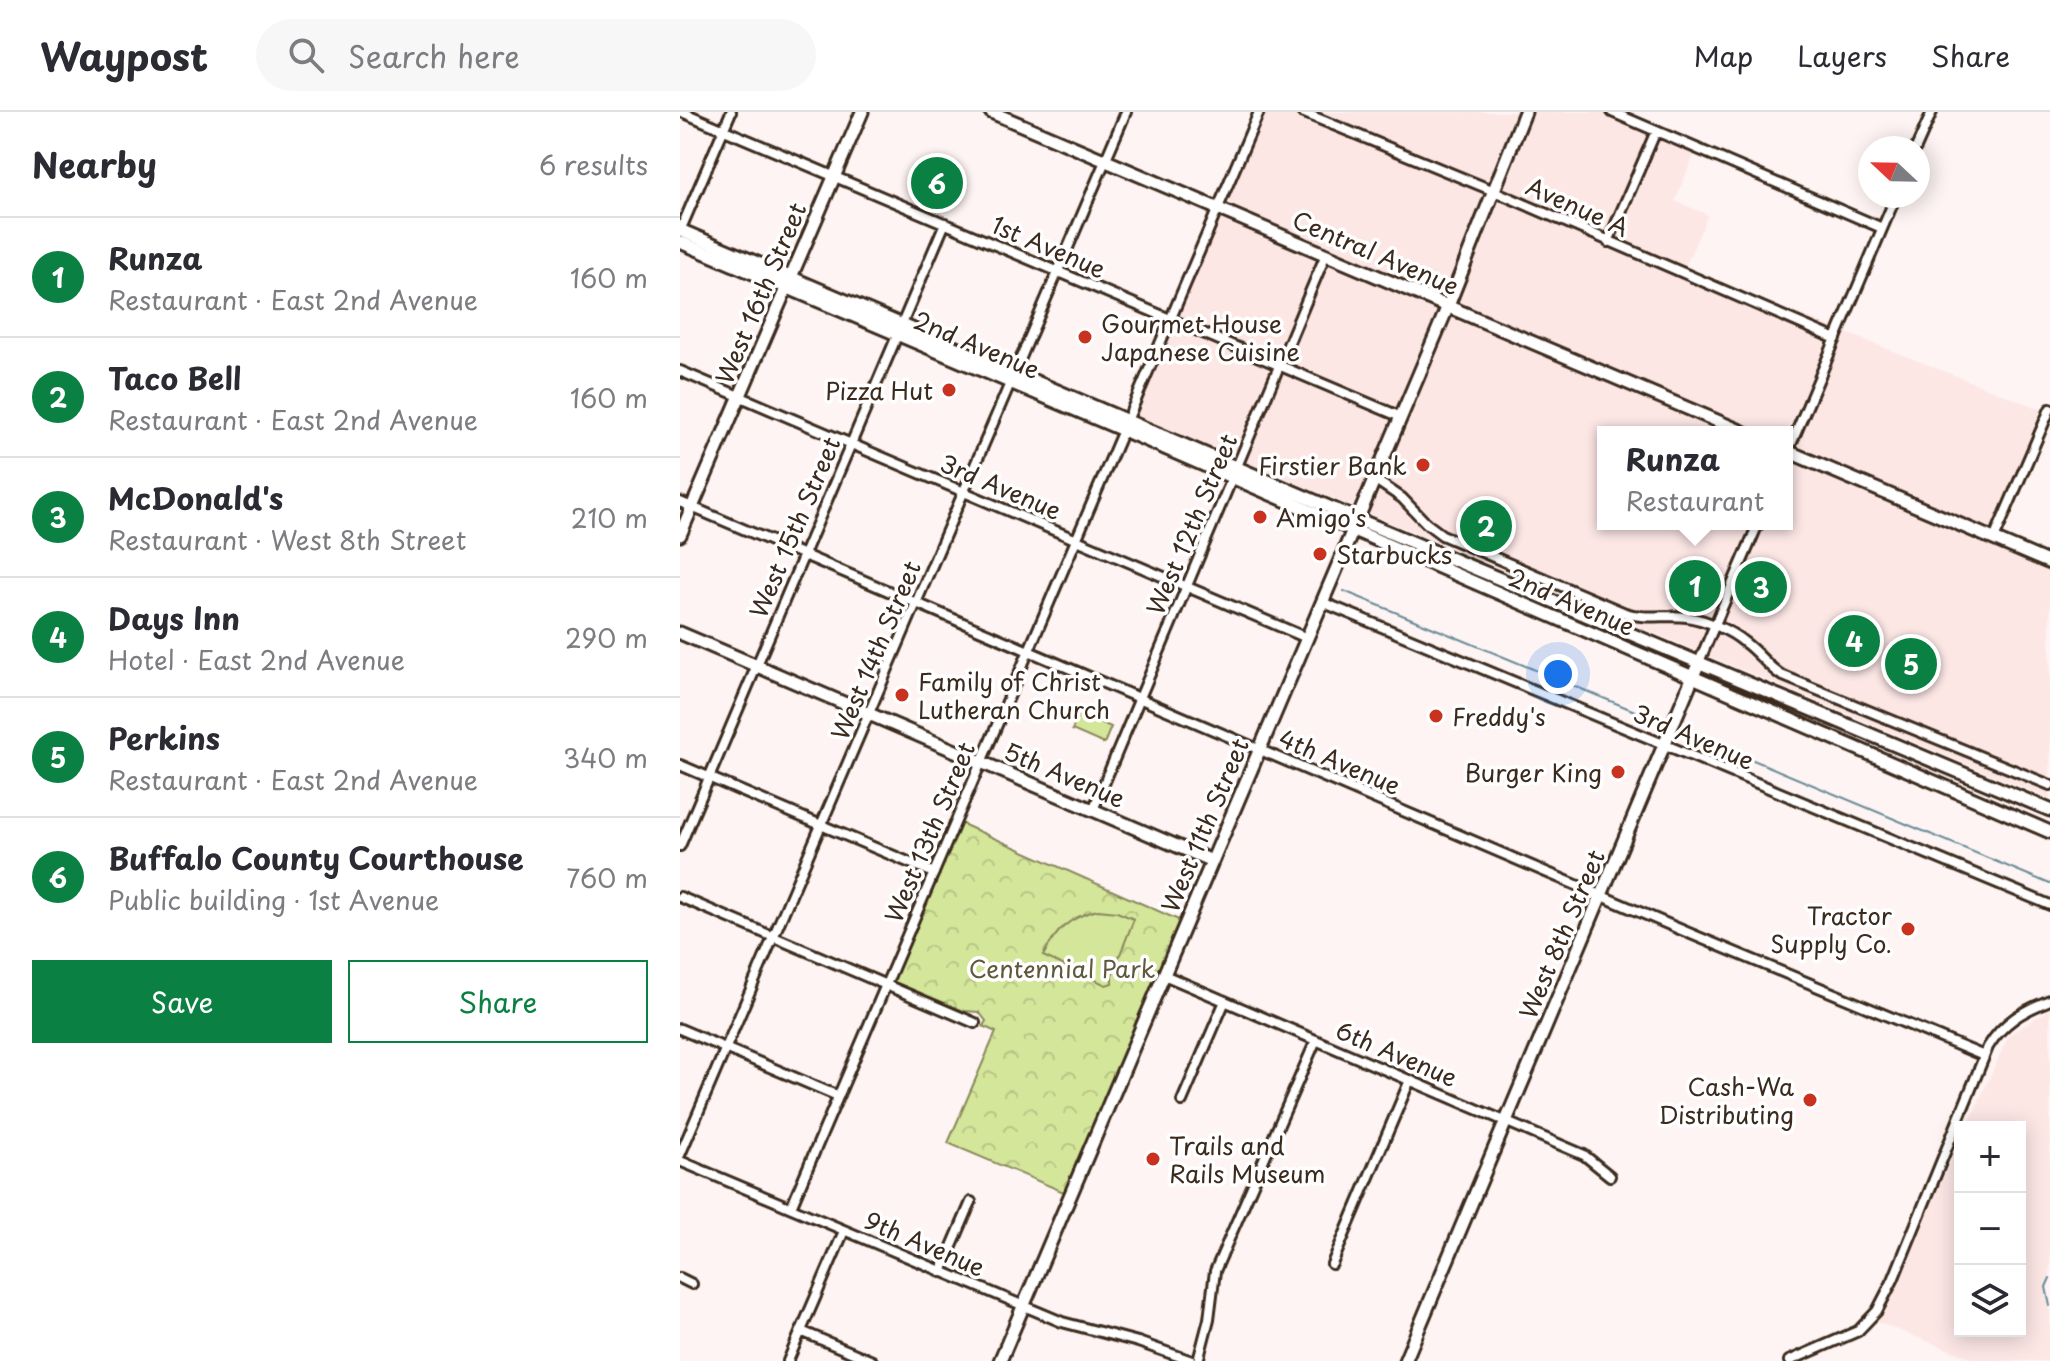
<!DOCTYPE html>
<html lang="en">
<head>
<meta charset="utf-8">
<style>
	:root { --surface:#fff; --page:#f7f7f7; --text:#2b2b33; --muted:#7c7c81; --line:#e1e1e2; --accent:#0b8043 }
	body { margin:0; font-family:"Playpen Sans",sans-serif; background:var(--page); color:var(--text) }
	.controls { position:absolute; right:24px; bottom:24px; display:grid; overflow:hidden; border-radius:0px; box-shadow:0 4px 20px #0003 }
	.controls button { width:72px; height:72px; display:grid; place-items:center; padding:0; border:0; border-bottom:2px solid var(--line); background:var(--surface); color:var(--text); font:40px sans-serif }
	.compass { position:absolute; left:1178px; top:24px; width:72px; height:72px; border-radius:50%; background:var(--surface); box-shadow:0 4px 20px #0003; rotate:292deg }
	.you { position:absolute; left:878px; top:562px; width:28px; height:28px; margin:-20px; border:6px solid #fff; border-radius:50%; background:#1a73e8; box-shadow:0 0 0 12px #1a73e833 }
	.badge { display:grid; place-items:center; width:52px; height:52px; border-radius:50%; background:var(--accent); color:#fff; font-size:26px; font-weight:700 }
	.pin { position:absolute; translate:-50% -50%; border:4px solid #fff; box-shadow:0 2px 8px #0006 }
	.popup { position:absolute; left:917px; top:314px; width:196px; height:104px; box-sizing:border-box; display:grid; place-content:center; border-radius:0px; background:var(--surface); filter:drop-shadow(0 2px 6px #0005); font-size:26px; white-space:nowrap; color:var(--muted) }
	.popup b { font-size:30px; color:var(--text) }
	.popup::after { content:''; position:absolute; left:50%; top:100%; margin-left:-16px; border:16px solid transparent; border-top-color:var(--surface) }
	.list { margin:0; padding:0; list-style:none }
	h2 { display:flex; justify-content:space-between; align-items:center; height:104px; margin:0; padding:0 32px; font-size:34px }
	h2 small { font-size:26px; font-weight:400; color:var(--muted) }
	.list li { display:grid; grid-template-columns:52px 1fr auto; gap:24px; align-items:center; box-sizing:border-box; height:120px; padding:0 32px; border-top:2px solid var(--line) }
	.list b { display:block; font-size:30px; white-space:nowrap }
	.list p { margin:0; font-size:26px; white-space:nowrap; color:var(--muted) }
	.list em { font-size:26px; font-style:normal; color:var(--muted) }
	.actions { display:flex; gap:16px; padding:24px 32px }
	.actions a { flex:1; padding:18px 0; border:2px solid var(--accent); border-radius:0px; text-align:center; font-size:28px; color:var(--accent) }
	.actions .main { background:var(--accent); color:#fff }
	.icon { flex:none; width:44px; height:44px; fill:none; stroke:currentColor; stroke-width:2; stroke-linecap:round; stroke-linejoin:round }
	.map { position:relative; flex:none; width:1370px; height:1249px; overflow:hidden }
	header { display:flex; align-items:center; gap:48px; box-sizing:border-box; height:112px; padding:0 40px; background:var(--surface); border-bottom:2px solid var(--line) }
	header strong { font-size:38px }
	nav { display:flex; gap:44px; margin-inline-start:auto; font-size:28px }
	.search { width:560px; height:72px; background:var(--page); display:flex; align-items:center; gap:20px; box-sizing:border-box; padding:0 28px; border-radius:44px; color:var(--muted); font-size:30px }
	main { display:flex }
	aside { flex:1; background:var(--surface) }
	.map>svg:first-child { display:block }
	.built { fill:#fce7e5; fill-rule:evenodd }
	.park { fill:url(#park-crowns); stroke:#88885c; stroke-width:2 }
	.pitch { fill:#d4e69a; stroke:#88885c; stroke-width:2 }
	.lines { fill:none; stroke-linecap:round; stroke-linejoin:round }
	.stream { stroke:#698c98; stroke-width:2 }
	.street-casing { stroke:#3b2a1e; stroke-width:14 }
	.secondary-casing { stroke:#3b2a1e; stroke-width:17 }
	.street { stroke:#fff; stroke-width:8 }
	.secondary { stroke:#fff; stroke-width:11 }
	.poi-dot { fill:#c8321e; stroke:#fff; stroke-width:3 }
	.labels { text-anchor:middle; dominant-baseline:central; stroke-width:7; stroke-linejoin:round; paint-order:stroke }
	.street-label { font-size:24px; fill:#3b2a1e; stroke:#fff }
	.poi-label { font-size:24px; fill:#3b2a1e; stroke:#fff; text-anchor:start }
	.park-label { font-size:24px; fill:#61593d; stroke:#fff }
</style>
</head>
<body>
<header>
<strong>Waypost</strong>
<div class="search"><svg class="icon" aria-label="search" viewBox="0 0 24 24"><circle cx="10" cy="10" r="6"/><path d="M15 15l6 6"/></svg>Search here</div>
<nav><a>Map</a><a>Layers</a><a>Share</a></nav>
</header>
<main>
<aside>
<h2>Nearby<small>6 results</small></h2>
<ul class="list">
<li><span class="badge">1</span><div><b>Runza</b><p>Restaurant · East 2nd Avenue</p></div><em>160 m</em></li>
<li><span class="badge">2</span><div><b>Taco Bell</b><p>Restaurant · East 2nd Avenue</p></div><em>160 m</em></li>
<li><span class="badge">3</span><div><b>McDonald's</b><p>Restaurant · West 8th Street</p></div><em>210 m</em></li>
<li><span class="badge">4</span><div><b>Days Inn</b><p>Hotel · East 2nd Avenue</p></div><em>290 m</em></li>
<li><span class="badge">5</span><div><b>Perkins</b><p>Restaurant · East 2nd Avenue</p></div><em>340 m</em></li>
<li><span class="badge">6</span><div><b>Buffalo County Courthouse</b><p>Public building · 1st Avenue</p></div><em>760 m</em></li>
</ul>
<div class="actions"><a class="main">Save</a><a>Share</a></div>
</aside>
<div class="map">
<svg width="1370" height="1249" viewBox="0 0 1370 1249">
	<defs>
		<pattern id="park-crowns" width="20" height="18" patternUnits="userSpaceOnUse" patternTransform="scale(2)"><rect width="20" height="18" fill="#d4e69a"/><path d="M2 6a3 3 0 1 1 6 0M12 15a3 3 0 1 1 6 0" fill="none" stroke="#b7c584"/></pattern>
	</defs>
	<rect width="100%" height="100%" fill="#fef4f3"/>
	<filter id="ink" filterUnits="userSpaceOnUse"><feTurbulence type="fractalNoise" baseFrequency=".0125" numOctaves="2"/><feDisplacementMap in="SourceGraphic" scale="16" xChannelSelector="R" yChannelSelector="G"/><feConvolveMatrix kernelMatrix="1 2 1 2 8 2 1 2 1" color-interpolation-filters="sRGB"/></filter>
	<g filter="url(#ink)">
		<path class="built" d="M584 0H921L1015 40 995 89 1028 103 1004 157 1363 298 1307 432 1370 459V687L454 303ZM923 320H1107V412H923Z
			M1370 897V1166L1366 1175 1370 1194V1249H1299L1197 1210 1280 1030V1219H1340V1015H1287L1329 923Z"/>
		<path class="park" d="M280 711 501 809 386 1081 268 1031 316 920 303 914 306 909 299 900 284 899 212 869Z"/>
		<path class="pitch" d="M399 601 431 615 424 632 392 618Z
			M418 798 437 800 454 807 432 863V871L426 873 363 844C376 818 389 805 418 798Z"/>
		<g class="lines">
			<path class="stream" d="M664 479 979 609
				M999 617 1370 772
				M1370 1166 1366 1175 1370 1194"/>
			<defs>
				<path id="street" d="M2 0 721 305
					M622 0 814 79 1156 227
					M932 0 1202 116
					M1236 36 1252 0
					M0 119 51 0
					M928 130 976 19
					M0 259 627 526
					M1107 342 1216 84
					M694 367 722 386 746 411 762 423 945 501C966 508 986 502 1007 505 1026 508 1050 518 1064 530 1078 540 1087 554 1101 563L1370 673
					M0 390 1011 822 1304 944
					M1314 427 1370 297
					M642 490 1370 793
					M1019 550 1078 412
					M0 653 254 761
					M413 698 646 142
					M0 734 265 111
					M0 785 295 911
					M484 863 904 1043 930 1064
					M0 917 158 984
					M502 989 545 889
					M0 1043 446 0
					M0 1049 382 1210 458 1230 512 1249
					M111 1095 579 0
					M652 1152 730 968
					M261 1160 291 1090
					M0 1166 12 1172
					M121 1219 192 1249
					M108 1249 164 1119
					M518 1249 529 1207 535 1159 636 928
					M1109 1249 1178 1219 1197 1199 1213 1168 1308 935C1323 910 1343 899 1370 888"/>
				<path id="secondary" d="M311 0 1063 320
					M0 118 677 407 1370 698
					M0 130 443 318 1370 720
					M1107 339 1370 451
					M0 423 182 0
					M0 521 532 749
					M320 1249 768 194 845 0
					M725 1249 1019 550"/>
			</defs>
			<use href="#street" class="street-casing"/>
			<use href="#secondary" class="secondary-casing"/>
			<use href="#street" class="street"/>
			<use href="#secondary" class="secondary"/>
		</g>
	</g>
	<g class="poi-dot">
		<circle cx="405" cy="225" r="8"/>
		<circle cx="269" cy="278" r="8"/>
		<circle cx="743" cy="353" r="8"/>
		<circle cx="580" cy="405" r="8"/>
		<circle cx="640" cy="442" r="8"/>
		<circle cx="222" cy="583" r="8"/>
		<circle cx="756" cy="604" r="8"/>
		<circle cx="938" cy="660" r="8"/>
		<circle cx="1228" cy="817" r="8"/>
		<circle cx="1130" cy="988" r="8"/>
		<circle cx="473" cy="1047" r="8"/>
	</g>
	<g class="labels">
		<g class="street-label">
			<text transform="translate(898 94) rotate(24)">Avenue A</text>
			<text transform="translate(369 134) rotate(23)">1st Avenue</text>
			<text transform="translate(696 140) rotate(23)">Central Avenue</text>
			<text transform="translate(80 181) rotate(-67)">West 16th Street</text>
			<text transform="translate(297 232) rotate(23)">2nd Avenue</text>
			<text transform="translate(321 374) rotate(23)">3rd Avenue</text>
			<text transform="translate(511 412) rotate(-67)">West 12th Street</text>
			<text transform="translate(114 415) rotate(-67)">West 15th Street</text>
			<text transform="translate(892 489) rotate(23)">2nd Avenue</text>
			<text transform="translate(195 538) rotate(-67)">West 14th Street</text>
			<text transform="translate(1014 624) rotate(23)">3rd Avenue</text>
			<text transform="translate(660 649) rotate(23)">4th Avenue</text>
			<text transform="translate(385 662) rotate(23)">5th Avenue</text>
			<text transform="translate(524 713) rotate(-67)">West 11th Street</text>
			<text transform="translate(249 720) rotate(-67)">West 13th Street</text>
			<text transform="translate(881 822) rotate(-67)">West 8th Street</text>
			<text transform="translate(717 941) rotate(23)">6th Avenue</text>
			<text transform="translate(245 1131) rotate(23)">9th Avenue</text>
		</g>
		<g class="poi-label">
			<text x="421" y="211">Gourmet House<tspan x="421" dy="28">Japanese Cuisine</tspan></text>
			<text x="253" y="278" text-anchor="end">Pizza Hut</text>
			<text x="727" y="353" text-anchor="end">Firstier Bank</text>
			<text x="596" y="405">Amigo's</text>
			<text x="656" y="442">Starbucks</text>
			<text x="238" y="569">Family of Christ<tspan x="238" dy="28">Lutheran Church</tspan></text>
			<text x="772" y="604">Freddy's</text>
			<text x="922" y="660" text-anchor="end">Burger King</text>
			<text x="1212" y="803" text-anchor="end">Tractor<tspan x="1212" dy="28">Supply Co.</tspan></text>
			<text x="1114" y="974" text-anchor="end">Cash-Wa<tspan x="1114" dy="28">Distributing</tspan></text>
			<text x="489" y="1033">Trails and<tspan x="489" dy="28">Rails Museum</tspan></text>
		</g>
		<g class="park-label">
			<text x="382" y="856">Centennial Park</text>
		</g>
	</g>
</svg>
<div class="controls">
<button>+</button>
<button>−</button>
<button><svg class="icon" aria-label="layers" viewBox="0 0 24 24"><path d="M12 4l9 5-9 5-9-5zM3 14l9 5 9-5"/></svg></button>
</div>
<svg class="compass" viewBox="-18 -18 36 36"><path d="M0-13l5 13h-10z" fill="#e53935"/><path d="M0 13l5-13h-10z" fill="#7c7c81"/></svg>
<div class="you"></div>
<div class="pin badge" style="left:1015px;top:474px">1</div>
<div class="popup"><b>Runza</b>Restaurant</div>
<div class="pin badge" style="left:806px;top:414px">2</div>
<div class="pin badge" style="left:1081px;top:475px">3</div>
<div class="pin badge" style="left:1174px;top:529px">4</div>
<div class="pin badge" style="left:1231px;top:552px">5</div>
<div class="pin badge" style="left:257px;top:71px">6</div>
</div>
</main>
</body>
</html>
